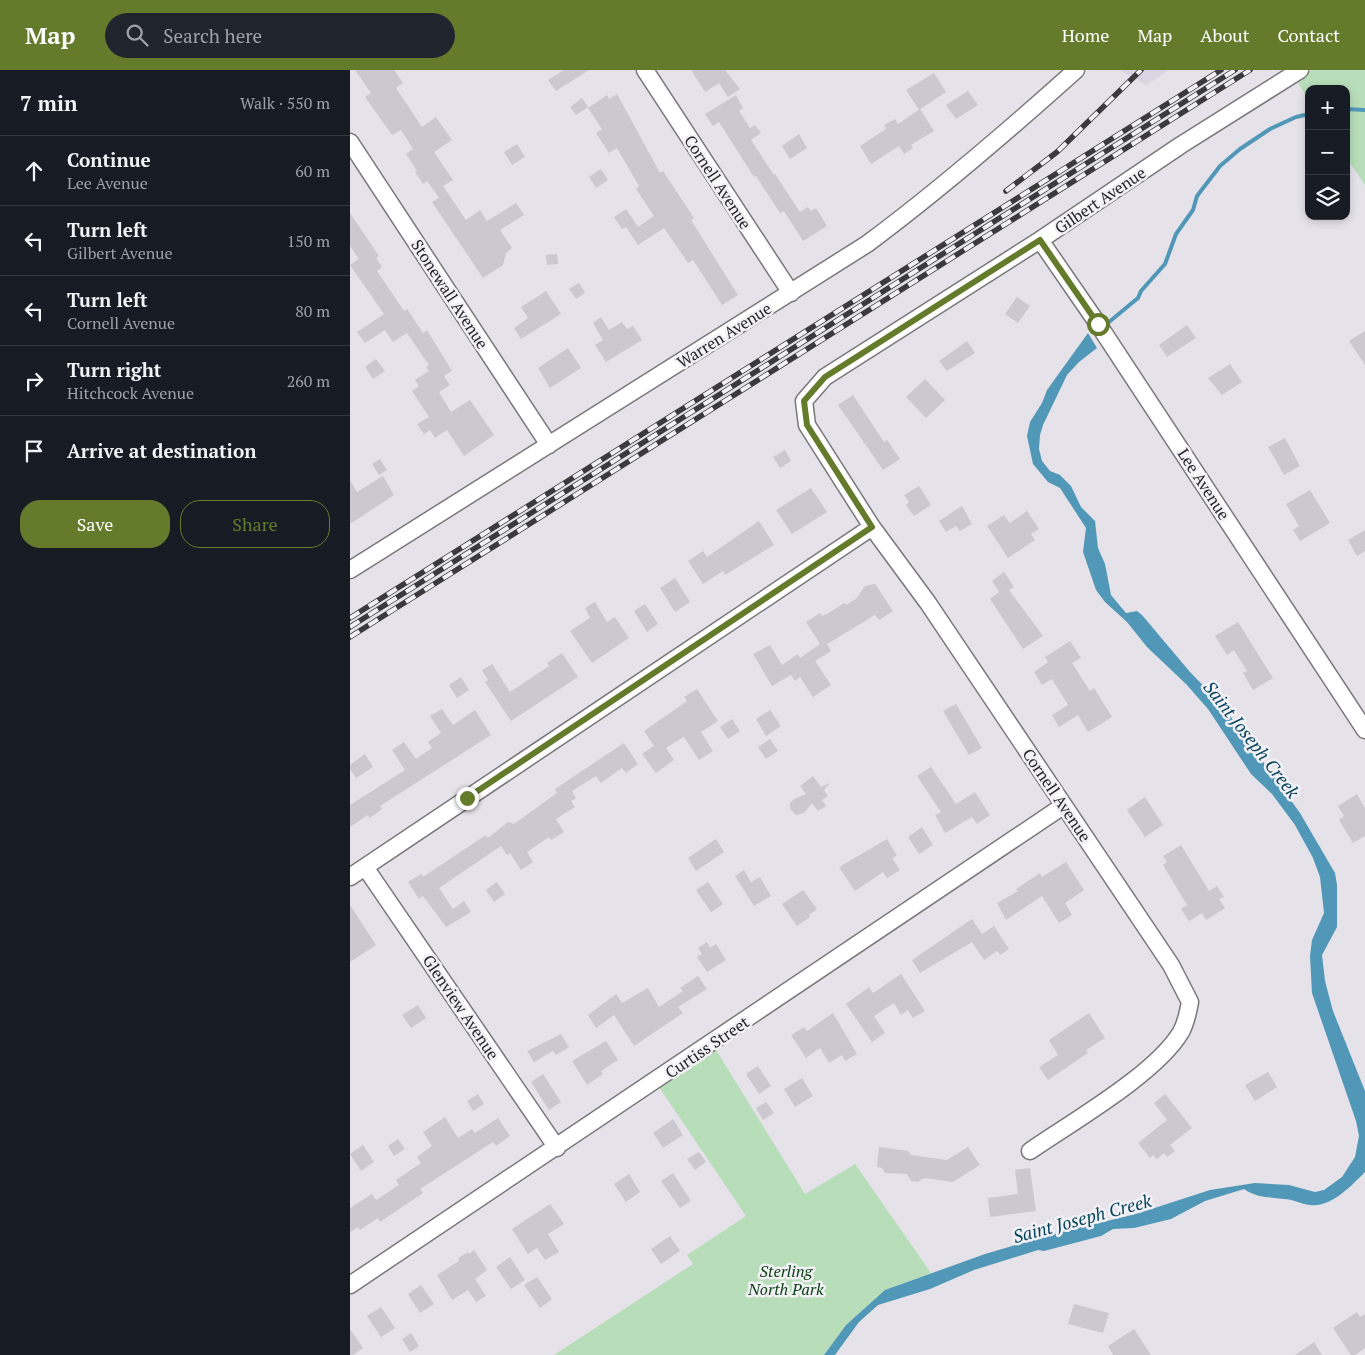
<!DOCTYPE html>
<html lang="en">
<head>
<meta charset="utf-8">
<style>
	:root { --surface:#171b24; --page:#20242c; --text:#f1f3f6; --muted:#9ea1a6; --line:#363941; --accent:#647b2c }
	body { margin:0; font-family:"PT Serif",serif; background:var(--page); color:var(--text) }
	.controls { position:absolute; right:15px; top:15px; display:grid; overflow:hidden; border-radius:10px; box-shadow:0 2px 8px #0003 }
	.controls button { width:45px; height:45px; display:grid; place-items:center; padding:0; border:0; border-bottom:1px solid var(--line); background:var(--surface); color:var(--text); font:25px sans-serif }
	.stop { position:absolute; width:15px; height:15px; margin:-11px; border:4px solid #647b2c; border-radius:50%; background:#fff }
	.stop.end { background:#647b2c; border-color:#fff; box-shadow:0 1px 5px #0008 }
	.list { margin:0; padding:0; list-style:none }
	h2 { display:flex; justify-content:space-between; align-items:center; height:65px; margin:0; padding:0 20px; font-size:21px }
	h2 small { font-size:16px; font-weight:400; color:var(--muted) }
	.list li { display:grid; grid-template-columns:32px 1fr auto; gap:15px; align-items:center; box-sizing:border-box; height:70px; padding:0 20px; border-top:1px solid var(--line) }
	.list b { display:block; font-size:19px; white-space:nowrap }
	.list p { margin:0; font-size:16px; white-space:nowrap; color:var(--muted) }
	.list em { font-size:16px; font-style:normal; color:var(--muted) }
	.actions { display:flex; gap:10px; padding:15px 20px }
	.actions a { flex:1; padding:11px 0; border:1px solid var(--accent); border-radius:20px; text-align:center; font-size:18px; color:var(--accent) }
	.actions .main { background:var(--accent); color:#fff }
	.icon { flex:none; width:28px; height:28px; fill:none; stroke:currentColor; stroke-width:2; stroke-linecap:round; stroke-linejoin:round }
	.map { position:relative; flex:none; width:1015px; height:1285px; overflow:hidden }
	header { display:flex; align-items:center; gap:30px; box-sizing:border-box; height:70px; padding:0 25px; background:var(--accent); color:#fff }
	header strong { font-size:24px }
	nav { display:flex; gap:28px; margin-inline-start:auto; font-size:18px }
	.search { width:350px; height:45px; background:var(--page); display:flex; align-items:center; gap:12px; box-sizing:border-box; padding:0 18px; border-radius:28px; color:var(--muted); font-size:19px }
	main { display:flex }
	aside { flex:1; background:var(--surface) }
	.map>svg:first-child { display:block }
	.built { fill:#d9d5e2 }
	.green { fill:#b8deb9 }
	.water { fill:#5197b7 }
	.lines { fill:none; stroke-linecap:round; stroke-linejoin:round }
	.stream { stroke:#5197b7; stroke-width:4 }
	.building { fill:#cbc9cf }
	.minor-casing { stroke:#78777c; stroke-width:19 }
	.minor { stroke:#fff; stroke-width:16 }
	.rail-casing { stroke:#3b3b3d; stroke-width:5.5 }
	.rail { stroke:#f2f1f6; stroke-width:4; stroke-dasharray:11; stroke-linecap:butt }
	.route { stroke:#647b2c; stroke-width:6 }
	.labels { text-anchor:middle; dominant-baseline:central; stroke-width:5; stroke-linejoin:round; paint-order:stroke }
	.street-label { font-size:16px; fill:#252527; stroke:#f2f1f6 }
	.park-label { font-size:16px; font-style:italic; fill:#0c4214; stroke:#f2f1f6 }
	.water-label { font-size:18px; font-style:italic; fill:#05435a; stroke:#f2f1f6 }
</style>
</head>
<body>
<header>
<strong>Map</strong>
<div class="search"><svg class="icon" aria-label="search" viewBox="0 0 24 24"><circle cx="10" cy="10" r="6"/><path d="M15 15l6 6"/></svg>Search here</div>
<nav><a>Home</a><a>Map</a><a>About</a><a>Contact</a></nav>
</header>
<main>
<aside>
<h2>7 min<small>Walk · 550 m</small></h2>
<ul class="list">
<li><svg class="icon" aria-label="ahead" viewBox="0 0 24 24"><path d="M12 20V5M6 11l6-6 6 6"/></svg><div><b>Continue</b><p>Lee Avenue</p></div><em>60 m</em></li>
<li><svg class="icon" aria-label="left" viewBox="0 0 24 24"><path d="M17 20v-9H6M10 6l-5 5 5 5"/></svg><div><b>Turn left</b><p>Gilbert Avenue</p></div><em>150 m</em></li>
<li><svg class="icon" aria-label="left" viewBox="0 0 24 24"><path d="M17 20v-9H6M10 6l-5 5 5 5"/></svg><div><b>Turn left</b><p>Cornell Avenue</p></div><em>80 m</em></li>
<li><svg class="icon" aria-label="right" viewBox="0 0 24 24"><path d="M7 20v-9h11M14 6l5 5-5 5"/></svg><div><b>Turn right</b><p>Hitchcock Avenue</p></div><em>260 m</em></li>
<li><svg class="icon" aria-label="arrive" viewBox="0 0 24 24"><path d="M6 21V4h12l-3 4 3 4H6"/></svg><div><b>Arrive at destination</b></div></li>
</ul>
<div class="actions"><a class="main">Save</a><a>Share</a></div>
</aside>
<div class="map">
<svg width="1015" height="1285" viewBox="0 0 1015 1285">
	<rect width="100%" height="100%" fill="#e5e3e9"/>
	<path class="built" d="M769 0H819L796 15Z"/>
	<path class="green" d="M962 0H1015V115L996 87V19H959V30L946 10Z
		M366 980 455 1124 505 1094 581 1203 535 1220 496 1255 474 1285H204L343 1194 337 1185 396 1146 309 1017Z"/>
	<path class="water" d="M738 263 747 278 729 292 717 305 693 355 690 365 689 379 692 391 700 401 710 405 721 416 731 437 745 451 748 478 755 494 761 525 776 543 787 541 792 545 840 602 873 636 950 743 985 803 987 815V857L972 885 975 911 983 941 1015 1021V1102C1002 1115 981 1138 960 1135 951 1134 943 1129 934 1129 919 1127 907 1128 894 1119L855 1131 821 1149 784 1158 763 1159 751 1166 694 1181 688 1180 624 1200 580 1219 528 1235 509 1252 485 1285H474L496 1255 535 1220 635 1184 699 1165 786 1144 860 1120 905 1113 939 1115 965 1122 974 1120 992 1107 1005 1087 1009 1066 1006 1051 962 923 960 886 962 870 974 843 970 807 963 788 945 755 922 724 901 704 858 639 836 614 797 577 777 552 755 532 746 520 733 482 736 458 710 418 698 412 683 394 677 366 680 352 692 333 697 320Z"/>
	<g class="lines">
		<path class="stream" d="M996 39 1015 40
			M759 252 788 228 791 221 815 194 826 164 843 140 847 126 870 96 890 79 920 59 946 47 959 44"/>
	</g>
	<path class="building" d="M5 0H44L53 13 46 18 72 57 86 47 102 70 84 82 103 110 93 116 116 150 130 140 137 151 166 133 174 145 150 160 162 178 156 183 153 195 133 208 82 132 89 128 77 111 73 114 65 102 67 101 56 84 63 79 51 60 42 65 15 27 21 23Z
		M214 0H239L206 21 198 10Z
		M341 0H375L390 19 378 27 369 13 355 22Z
		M584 3 596 22 569 40 556 20Z
		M618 21 628 35 606 49 596 35Z
		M267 24 310 103 313 101 344 148 341 150 388 225 372 235 343 190 338 193 314 158 288 175 276 157 272 159 264 147 276 139 288 157 304 146 286 119 289 116 267 78 259 83 246 63 252 59 238 38 257 25 259 29Z
		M386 25 393 38 389 41 400 58 405 55 411 63 401 70 424 105 425 104 450 142 458 137 461 141 466 138 477 156 453 171 434 141 430 143 406 106 404 107 369 52 363 56 355 44Z
		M232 28 238 37 226 45 220 37Z
		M570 39 584 61 561 75 563 78 554 84 549 76 521 94 510 76 536 59 534 55 545 49 548 54Z
		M449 64 457 78 440 89 432 76Z
		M167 74 175 87 162 95 154 82Z
		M251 99 258 110 246 118 239 107Z
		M0 143 29 186 26 188 32 197 27 201 54 241 57 239 73 263 77 260 102 301 94 306 100 315 89 322 101 342 120 330 144 365 114 386 97 360 85 368 80 360 74 364 67 354 79 347 62 321 69 316 65 310 79 301 76 297 79 295 57 263 43 272 35 260 15 273 7 262 34 244 0 195 9 189 0 176Z
		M207 184 208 194 197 195 196 185Z
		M229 213 235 223 226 229 219 219Z
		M196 221 211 244 171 269 164 258 178 248 171 237Z
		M667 227 680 236 668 253 655 244Z
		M251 247 259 260 272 252 277 259 283 256 292 270 256 292 245 275 253 270 243 253Z
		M837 255 846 268 817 287 809 275Z
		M1015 261V295L999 271Z
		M617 271 625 283 597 301 589 291Z
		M218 278 231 298 200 318 188 298Z
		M26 289 35 301 23 309 15 297Z
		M880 294 892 312 872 325 858 308Z
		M575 309 595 330 576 348 556 327Z
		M503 325 534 372 537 370 550 389 533 400 488 335Z
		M935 368 950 396 934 405 918 377Z
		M435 380 441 391 430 398 423 387Z
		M30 389 37 400 29 405 22 394Z
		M33 406 44 425 0 454V410L7 422Z
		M569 416 581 435 564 446 556 435 559 432 554 425Z
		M461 418 477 442 442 464 426 440Z
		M960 420 980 453 950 471 943 460 949 456 936 434Z
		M612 436 622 454 610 461 606 456 596 462 589 451Z
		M677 441 689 459 681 464 685 470 658 488 637 456 654 445 660 453Z
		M409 451 424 475 375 505 373 501 353 514 338 491 353 481 357 487Z
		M1015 460V481L1007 486 998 470Z
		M654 502 664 517 659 520 693 566 673 579 640 529 649 522 642 511Z
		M325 508 340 532 325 542 310 518Z
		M525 514 543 541 529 550 525 545 477 574 481 581 465 591 481 615 463 627 450 607 445 611 441 605 422 616 403 584 420 575 432 595 448 584 450 588 470 574 456 552 470 543 472 546 477 544 494 533 496 535 506 529 515 516Z
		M245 532 257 552 265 547 279 568 242 593 220 561 240 548 235 538Z
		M295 534 308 554 297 562 284 541Z
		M888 552 923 608 903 620 893 603 897 601 884 580 877 585 865 566Z
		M720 571 731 588 722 593 740 621 744 618 762 647 738 662 728 645 709 657 702 645 718 635 702 609 692 615 684 602 698 592 695 587Z
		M212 583 228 607 161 651 135 612 138 610 132 600 142 594 160 622 199 596 197 593Z
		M111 607 119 620 107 628 99 615Z
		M347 619 368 651 351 662 363 681 349 690 334 667 316 678 324 690 306 703 292 684 304 676 294 661 337 631 334 627Z
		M606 634 632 678 619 685 593 641Z
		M92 639 103 655 125 640 141 665 30 736 32 739 20 748 18 745 0 757V735L55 700 42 680 54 672 66 689 82 678 78 672 91 663 80 646Z
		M420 640 431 656 416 666 406 649Z
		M382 649 390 661 378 669 370 657Z
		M420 669 428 681 416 689 408 677Z
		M274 673 288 694 276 703 272 698 251 713 246 706 222 721 226 728 221 731 225 737 206 749 214 762 201 770 199 767 177 782 183 792 171 800 160 783 157 785 151 776 89 818 103 839 114 831 121 842 96 857 73 826 69 829 58 812 71 804 73 807 136 765 138 768 158 752 164 754 207 723 205 719Z
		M15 684 23 697 6 708 0 699V695Z
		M581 697 606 734 625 722 640 745 627 754 622 747 595 763 585 745 591 742 567 706Z
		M463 706 471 717 480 713 474 720 478 726 472 730 476 736 468 741 462 733 454 743 446 745 440 739V733L444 729 456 724 450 716Z
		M1007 724 1015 738V766L1003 773 989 750 994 746 988 736Z
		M795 727 813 755 795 767 777 740Z
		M572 757 583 775 569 784 558 767Z
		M366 769 374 782 346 801 338 788Z
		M537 769 547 786 542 788 550 800 537 808 533 802 505 821 489 797Z
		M831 775 859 821 867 816 874 827 869 829 875 838 856 850 852 843 839 851 831 839 837 835 813 795 817 792 813 786Z
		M716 792 734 820 715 833 722 845 709 853 692 826 656 850 647 833 668 821 666 819 690 803 692 807Z
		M394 800 401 812 410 807 421 826 404 836 385 806Z
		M147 812 155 824 144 832 136 820Z
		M358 812 373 834 361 842 346 820Z
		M453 820 467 839 459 845 460 847 447 856 432 834Z
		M0 835 26 875 0 892Z
		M622 849 632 864 644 856 659 879 650 885 647 881 634 890 622 872 570 903 562 890Z
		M357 872 360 878 366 874 376 890 357 902 347 887 352 884 348 878Z
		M551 904 575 941 563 948 558 940 551 945 544 933 524 946 535 963 522 972 496 934 519 917 523 923Z
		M348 906 357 919 328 937 333 943 284 976 264 945 246 958 238 945 266 924 272 933 298 918 309 937 333 921 330 918Z
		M68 935 76 948 61 958 52 945Z
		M483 943 507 984 495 991 492 985 479 993 470 978 456 988 441 965 454 957 457 961Z
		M739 943 755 968 736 980 738 983 698 1010 689 997 708 985 699 970Z
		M211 964 219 977 206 985 203 981 184 992 177 981Z
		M256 971 268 990 251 1001 253 1004 237 1015 222 991Z
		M408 996 421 1016 409 1024 396 1004Z
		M918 1002 927 1017 905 1031 895 1015Z
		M193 1004 211 1032 199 1040 181 1012Z
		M452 1008 463 1026 445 1037 434 1019Z
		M128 1024 134 1034 123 1041 117 1031Z
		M815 1024 842 1058 820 1075 825 1081 817 1087 814 1083 807 1089 803 1085 800 1088 788 1073 817 1050 804 1033Z
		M416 1032 424 1043 413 1050 406 1038Z
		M95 1047 108 1068 122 1059 125 1063 148 1048 160 1066 146 1076 143 1072 70 1119 73 1123 30 1152 28 1148 10 1160 8 1157 0 1162V1138L22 1124 26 1130 49 1115 46 1110 71 1093 67 1087 82 1076 73 1062Z
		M323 1049 333 1065 313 1078 303 1063Z
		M48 1069 55 1079 44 1086 38 1076Z
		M13 1075 24 1092 11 1101 0 1084Z
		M529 1077 558 1081 561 1085 597 1090 618 1077 630 1095 603 1112 574 1108 568 1112 561 1111 557 1104 535 1103 532 1098 527 1097Z
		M349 1082 356 1092 345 1100 337 1089Z
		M680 1098 686 1141 640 1147 638 1128 668 1124 665 1100Z
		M323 1103 341 1131 330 1138 311 1111Z
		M279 1104 290 1122 276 1132 264 1114Z
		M200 1134 214 1154 198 1164 209 1182 195 1190 187 1178 178 1184 162 1159Z
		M320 1166 330 1181 311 1194 301 1179Z
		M124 1180 137 1200 125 1209 136 1226 126 1232 118 1220 102 1230 87 1205 109 1191 108 1188 118 1182 119 1184Z
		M160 1187 175 1210 161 1219 146 1197Z
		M187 1207 202 1229 190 1238 174 1215Z
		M71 1215 84 1234 70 1243 58 1224Z
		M724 1234 759 1243 753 1263 718 1254Z
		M31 1237 45 1258 31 1267 17 1246Z
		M1007 1242 1010 1247 1015 1244V1278L1005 1285H1001L983 1258Z
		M0 1259 13 1278 3 1285H0Z
		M784 1259 801 1285H763L758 1276Z
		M61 1263 69 1276 60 1282 52 1269Z
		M964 1272 972 1285H945Z"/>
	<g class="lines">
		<defs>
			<path id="minor" d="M295 0 441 223
				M0 72 199 375
				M690 170 748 254 1015 660
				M0 500 517 174C590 120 658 61 726 0
				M15 797 207 1078
				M0 807 522 457
				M680 1081C722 1052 806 1004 831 962 836 953 838 943 840 932L821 895 578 533 522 457 457 355 454 331 475 307 690 170 831 75 950 0
				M0 1215 713 736"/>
		</defs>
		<use href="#minor" class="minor-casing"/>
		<use href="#minor" class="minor"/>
		<defs>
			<path id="rail" d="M656 121 707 82 791 0
				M0 548 871 0
				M0 557 885 0
				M0 567 900 0"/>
		</defs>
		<use href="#rail" class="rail-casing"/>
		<use href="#rail" class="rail"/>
	</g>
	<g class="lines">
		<path class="route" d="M117 728 522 457 457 355 454 331 475 307 690 170 748 254"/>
	</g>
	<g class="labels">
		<g class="street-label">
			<text transform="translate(368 112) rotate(57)">Cornell Avenue</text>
			<text transform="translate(750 130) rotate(-34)">Gilbert Avenue</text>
			<text transform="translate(100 224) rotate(57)">Stonewall Avenue</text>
			<text transform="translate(374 265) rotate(-32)">Warren Avenue</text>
			<text transform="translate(854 414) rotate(57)">Lee Avenue</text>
			<text transform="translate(707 725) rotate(56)">Cornell Avenue</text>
			<text transform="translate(111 937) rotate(56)">Glenview Avenue</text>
			<text transform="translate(357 977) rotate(-34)">Curtiss Street</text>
		</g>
		<g class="park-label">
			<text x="436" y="1201">Sterling<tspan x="436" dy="18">North Park</tspan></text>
		</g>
		<g class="water-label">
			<text transform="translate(902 669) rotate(52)">Saint Joseph Creek</text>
			<text transform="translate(732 1148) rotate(-15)">Saint Joseph Creek</text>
		</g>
	</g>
</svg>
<div class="controls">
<button>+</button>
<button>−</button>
<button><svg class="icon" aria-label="layers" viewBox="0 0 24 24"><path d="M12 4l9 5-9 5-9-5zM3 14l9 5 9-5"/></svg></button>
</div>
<div class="stop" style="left:748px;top:254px"></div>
<div class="stop end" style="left:117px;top:728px"></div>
</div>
</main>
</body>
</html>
